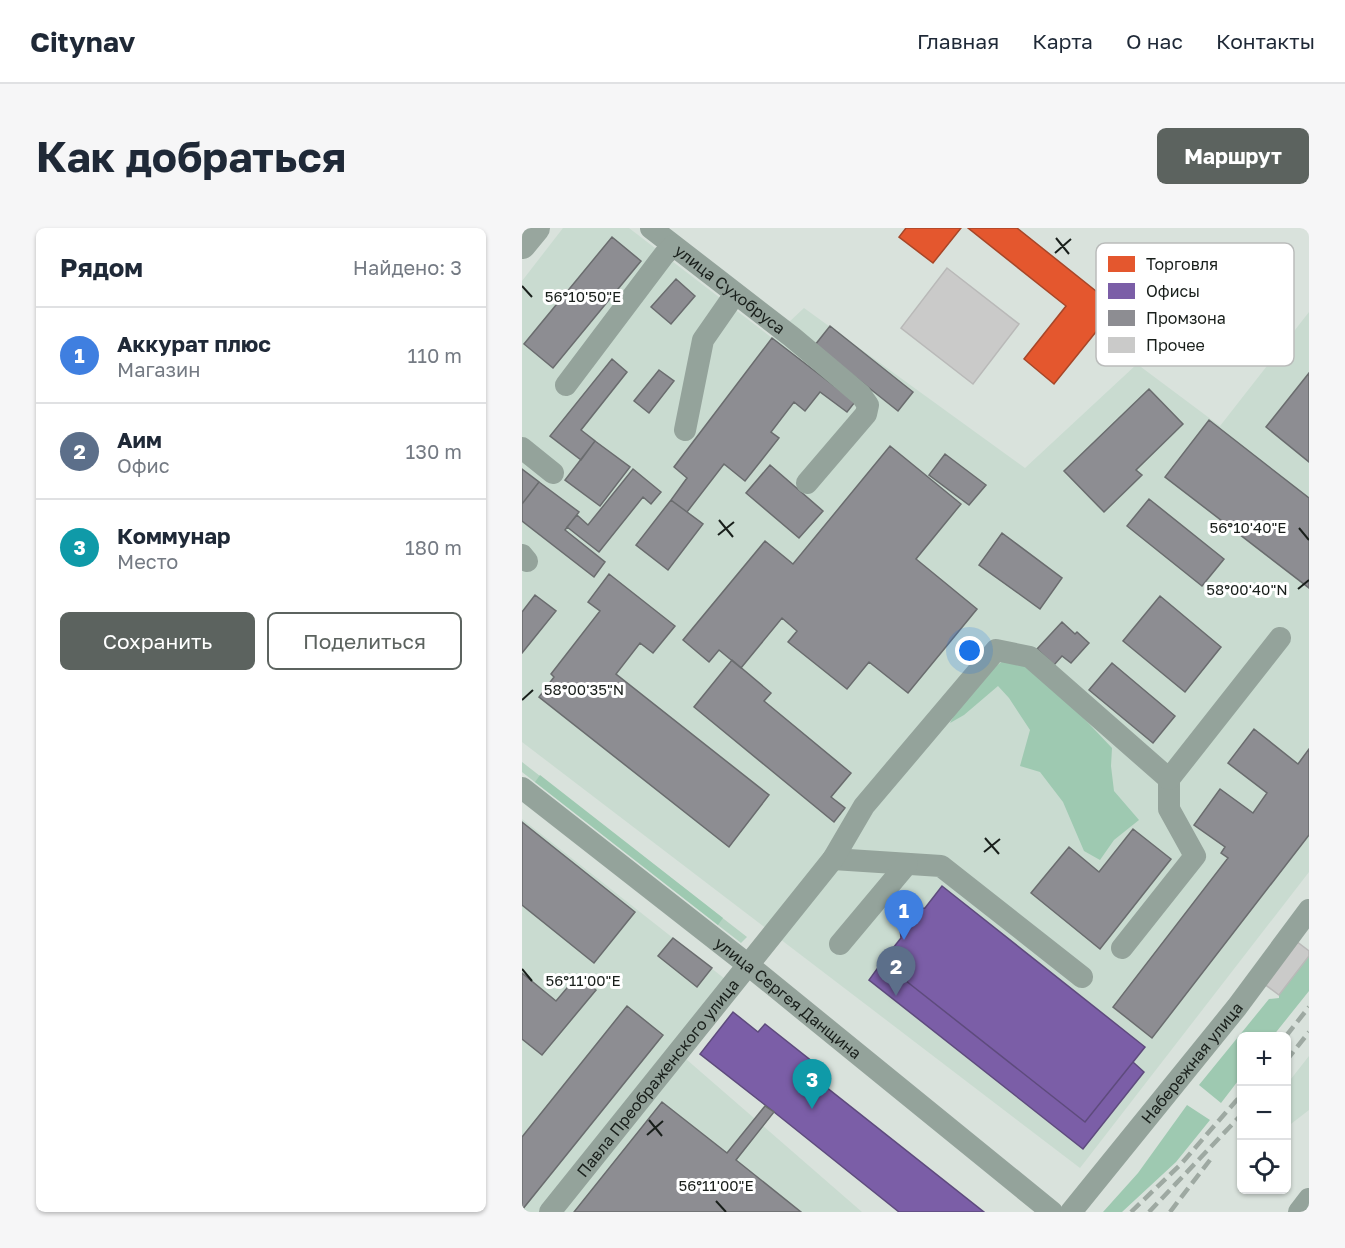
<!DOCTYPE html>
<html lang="ru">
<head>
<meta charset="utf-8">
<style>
	:root { --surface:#fff; --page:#f6f6f7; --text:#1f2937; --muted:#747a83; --line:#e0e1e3; --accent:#5c635f }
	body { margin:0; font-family:"Golos Text",sans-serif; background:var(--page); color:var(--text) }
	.controls { position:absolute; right:18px; bottom:18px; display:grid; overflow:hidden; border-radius:9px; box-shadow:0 2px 4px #0004 }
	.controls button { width:54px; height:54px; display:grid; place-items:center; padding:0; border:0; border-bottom:2px solid var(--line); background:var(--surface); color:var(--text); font:30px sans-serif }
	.you { position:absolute; left:448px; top:423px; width:21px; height:21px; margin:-15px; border:4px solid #fff; border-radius:50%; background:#1a73e8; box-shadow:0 0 0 9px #1a73e833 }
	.badge { display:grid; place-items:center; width:39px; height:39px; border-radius:50%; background:var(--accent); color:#fff; font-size:20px; font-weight:700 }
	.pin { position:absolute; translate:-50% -50px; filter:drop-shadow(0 2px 3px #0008) }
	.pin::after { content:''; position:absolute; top:32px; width:21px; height:18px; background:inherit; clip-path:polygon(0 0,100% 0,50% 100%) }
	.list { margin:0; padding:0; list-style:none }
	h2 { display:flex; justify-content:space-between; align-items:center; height:78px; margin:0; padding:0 24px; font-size:26px }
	h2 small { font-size:20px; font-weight:400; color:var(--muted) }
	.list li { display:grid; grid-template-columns:39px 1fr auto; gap:18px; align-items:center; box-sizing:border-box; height:96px; padding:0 24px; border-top:2px solid var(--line) }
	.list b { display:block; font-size:22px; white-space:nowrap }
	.list p { margin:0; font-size:20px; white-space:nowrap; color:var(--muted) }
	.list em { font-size:20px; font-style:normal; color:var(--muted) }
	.actions { display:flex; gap:12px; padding:18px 24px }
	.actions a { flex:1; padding:14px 0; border:2px solid var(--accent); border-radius:9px; text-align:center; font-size:21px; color:var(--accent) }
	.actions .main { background:var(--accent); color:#fff }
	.icon { flex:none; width:33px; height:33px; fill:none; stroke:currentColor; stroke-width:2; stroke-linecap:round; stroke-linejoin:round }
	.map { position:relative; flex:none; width:787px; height:984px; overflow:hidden; border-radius:9px }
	header { display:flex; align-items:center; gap:36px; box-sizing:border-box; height:84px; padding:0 30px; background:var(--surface); border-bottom:2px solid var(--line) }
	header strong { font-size:28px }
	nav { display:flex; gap:33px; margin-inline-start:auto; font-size:21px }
	.intro { display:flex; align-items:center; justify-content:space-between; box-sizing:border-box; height:144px; padding:0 36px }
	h1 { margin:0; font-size:42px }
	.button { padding:15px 27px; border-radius:9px; background:var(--accent); color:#fff; font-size:21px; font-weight:700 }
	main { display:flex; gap:36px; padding:0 36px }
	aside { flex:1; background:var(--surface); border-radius:9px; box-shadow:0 2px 4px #0004 }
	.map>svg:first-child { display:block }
	.built { fill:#c9dbd0 }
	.green { fill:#b5d2c1 }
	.forest { fill:#9ec9b1 }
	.shops { fill:#e4572e; stroke:#a74628; stroke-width:1.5 }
	.offices { fill:#7b5ea7; stroke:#5e4b7d; stroke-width:1.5 }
	.industry { fill:#8d8d92; stroke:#6a6c6e; stroke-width:1.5 }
	.building { fill:#cacac9; stroke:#b9b9b8; stroke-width:1.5 }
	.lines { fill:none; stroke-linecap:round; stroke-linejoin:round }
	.minor { stroke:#94a39b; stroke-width:22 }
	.major { stroke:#98a69e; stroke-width:28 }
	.tram { stroke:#9ea9a2; stroke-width:1.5 }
	.rail { stroke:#9ea9a2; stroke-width:4.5; stroke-dasharray:12 6; stroke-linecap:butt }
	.ticks { fill:none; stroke:#191f1b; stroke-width:2 }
	.labels { text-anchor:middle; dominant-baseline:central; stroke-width:6; stroke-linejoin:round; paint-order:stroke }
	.street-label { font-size:16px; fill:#191f1b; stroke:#fff }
	.key { fill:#fff; stroke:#babcbb; stroke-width:1.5 }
	.key-label { font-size:16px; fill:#191f1b }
	.ticks-label { font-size:15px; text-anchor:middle; fill:#191f1b; stroke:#fff; stroke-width:6; stroke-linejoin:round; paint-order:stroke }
</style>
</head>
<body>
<header>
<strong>Citynav</strong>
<nav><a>Главная</a><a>Карта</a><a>О нас</a><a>Контакты</a></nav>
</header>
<div class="intro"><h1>Как добраться</h1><a class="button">Маршрут</a></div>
<main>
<aside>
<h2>Рядом<small>Найдено: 3</small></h2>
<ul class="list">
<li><span class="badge" style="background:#3f7fe0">1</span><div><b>Аккурат плюс</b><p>Магазин</p></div><em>110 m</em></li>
<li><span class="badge" style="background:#5c6f8a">2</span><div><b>Аим</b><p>Офис</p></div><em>130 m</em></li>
<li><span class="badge" style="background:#0f9aa8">3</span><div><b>Коммунар</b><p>Место</p></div><em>180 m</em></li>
</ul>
<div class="actions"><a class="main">Сохранить</a><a>Поделиться</a></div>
</aside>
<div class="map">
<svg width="787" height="984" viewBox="0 0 787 984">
	<rect width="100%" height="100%" fill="#d9e2dc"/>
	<path class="built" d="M41 0H107L250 110 282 80 503 240 615 136 698 198 787 84V644L558 940 0 514V53Z
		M0 591 203 751 149 818 340 984H0Z
		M787 828V882L765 899V856Z"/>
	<path class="green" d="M0 534 225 709 219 715 0 544Z"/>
	<path class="forest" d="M481 433 498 434 534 461 590 520 589 538 592 563 617 592 592 612 578 632 562 623 541 574 518 544 498 538 508 502 487 470 476 458 442 487 428 495 438 476 454 452Z
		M18 547 201 690 196 697 13 554Z
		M787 728V763L751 808H720L719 849 699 875 677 857 747 771 757 770V767Z
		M665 877 688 892 654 934 600 984H581L616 945Z"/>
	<path class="shops" d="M384 0H439L411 35 377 9Z
		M446 0H495L594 79 532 156 502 131 544 78Z"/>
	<path class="offices" d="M420 658 623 819 563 894 360 734 379 710 378 700 392 682 403 680Z
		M360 734 563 894 611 834 622 844 561 921 347 752Z
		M211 784 236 804 243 796 301 842 294 851 462 984H377L252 884 178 826Z"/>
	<path class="industry" d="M90 9 119 33 31 140 2 116Z
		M154 51 173 68 149 96 129 79Z
		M308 98 391 164 376 183 293 117Z
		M250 110 333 174 325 184 298 164 283 183 272 174 249 204 257 210 223 253 202 236 165 284 149 272 165 250 152 239Z
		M90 131 105 144 59 202 73 213 59 232 28 208Z
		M137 142 152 153 127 185 112 173Z
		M787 145V234L744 199Z
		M627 161 661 196 614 242 620 247 582 284 542 243Z
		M687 192 787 270V360L643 249Z
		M73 213 108 239 78 278 43 252Z
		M368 218 439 276 394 331 455 381 386 465 347 434 325 461 266 414 275 403 260 390 219 440 197 422 187 434 161 412 243 313 271 336Z
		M423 226 464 257 447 277 407 247Z
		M248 237 301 283 277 310 224 265Z
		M0 241 17 254 0 276Z
		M111 241 139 264 129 276 121 269 77 324 45 299 55 287 66 297Z
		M17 254 57 284 43 302 83 334 72 349 0 293V276Z
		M627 271 702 331 680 358 605 298Z
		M149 272 181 296 146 342 114 317Z
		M480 305 540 350 518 381 457 337Z
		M87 346 153 398 131 425 118 415 94 446 247 567 207 619 17 469 32 449 29 446 78 383 66 374Z
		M13 367 34 383 0 425V384Z
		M638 368 699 419 663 464 601 413Z
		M540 394 553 406 555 404 567 415 549 435 540 428 532 437 515 421Z
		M210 432 249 465 242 473 329 545 309 569 323 580 312 594 172 479Z
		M590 435 653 488 631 515 567 462Z
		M732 501 776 536 787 521V607L630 810 591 779 706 630 699 625 703 619 672 597 698 561 731 585 745 565 706 535Z
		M0 594 113 684 72 735 0 677Z
		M611 601 649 631 578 721 509 665 547 619 577 644Z
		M151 710 190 740 175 759 136 728Z
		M0 745 34 773 56 747 74 762 20 827 0 811Z
		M105 778 141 807 0 982V909Z
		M140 874 205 925 243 878 252 884 214 932 279 984H52Z"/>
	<path class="building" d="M425 40 497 96 451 156 379 100Z
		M774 713 787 723V728L757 767 741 755Z"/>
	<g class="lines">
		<g class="minor">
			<path id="s1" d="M129 0 270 109 339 167 346 177 344 186 285 255"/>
			<path d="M44 157 142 27 151 18"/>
			<path d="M163 202 181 112 213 66"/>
			<path d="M0 220 31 245"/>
			<path d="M0 327 5 333"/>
			<path id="s2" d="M0 560 225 736 530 984"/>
			<path d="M311 631 419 638 560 749"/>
			<path d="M318 716 385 636"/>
			<path d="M600 720 673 628 647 581V551"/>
			<path id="s3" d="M28 984 311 631 342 578 474 422 508 429 647 551 758 410"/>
			<path id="s4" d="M549 984 715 779 787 682"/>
			<path d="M777 984 787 971"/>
		</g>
		<path class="major" d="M0 17 14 0"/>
		<path class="tram" d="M0 3 2 0"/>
		<path class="rail" d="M764 808 787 779
			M764 833 787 804
			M609 984 659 936 720 866
			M627 984 720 886
			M648 984 688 932"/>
	</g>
	<path class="ticks" d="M534 10 547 26M533 25 549 11M0 58 10 69M197 292 211 309M777 300 787 312M196 307 212 294M776 361 787 352M0 472 11 462M463 610 477 626M462 624 478 611M0 741 10 753M127 892 140 908M125 907 141 893M194 973 204 984"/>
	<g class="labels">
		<g class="street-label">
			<text stroke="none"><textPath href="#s1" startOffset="100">улица Сухобруса</textPath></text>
			<text stroke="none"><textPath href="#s2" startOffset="339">улица Сергея Данщина</textPath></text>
			<text stroke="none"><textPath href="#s4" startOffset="192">Набережная улица</textPath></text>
			<text stroke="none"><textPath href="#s3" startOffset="172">Павла Преображенского улица</textPath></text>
		</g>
	</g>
	<rect x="574" y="15" width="198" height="123" rx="9" class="key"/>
	<rect x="586" y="28" width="27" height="16" fill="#e4572e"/>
	<rect x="586" y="55" width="27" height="16" fill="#7b5ea7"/>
	<rect x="586" y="82" width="27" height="16" fill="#8d8d92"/>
	<rect x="586" y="109" width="27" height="16" fill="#cacac9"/>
	<g class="key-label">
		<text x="624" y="42">Торговля</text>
		<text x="624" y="69">Офисы</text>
		<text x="624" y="96">Промзона</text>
		<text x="624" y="123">Прочее</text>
	</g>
	<g class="ticks-label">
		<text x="61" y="74">56°10'50"E</text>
		<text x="726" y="305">56°10'40"E</text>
		<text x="725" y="367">58°00'40"N</text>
		<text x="62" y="467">58°00'35"N</text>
		<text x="61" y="758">56°11'00"E</text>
		<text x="194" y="963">56°11'00"E</text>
	</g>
</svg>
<div class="controls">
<button>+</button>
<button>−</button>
<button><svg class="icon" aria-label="locate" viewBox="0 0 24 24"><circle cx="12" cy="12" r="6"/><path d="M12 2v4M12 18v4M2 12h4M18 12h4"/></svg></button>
</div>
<div class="you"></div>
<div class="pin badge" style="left:382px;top:712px;background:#3f7fe0">1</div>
<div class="pin badge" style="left:374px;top:768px;background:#5c6f8a">2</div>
<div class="pin badge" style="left:290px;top:881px;background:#0f9aa8">3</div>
</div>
</main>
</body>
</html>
